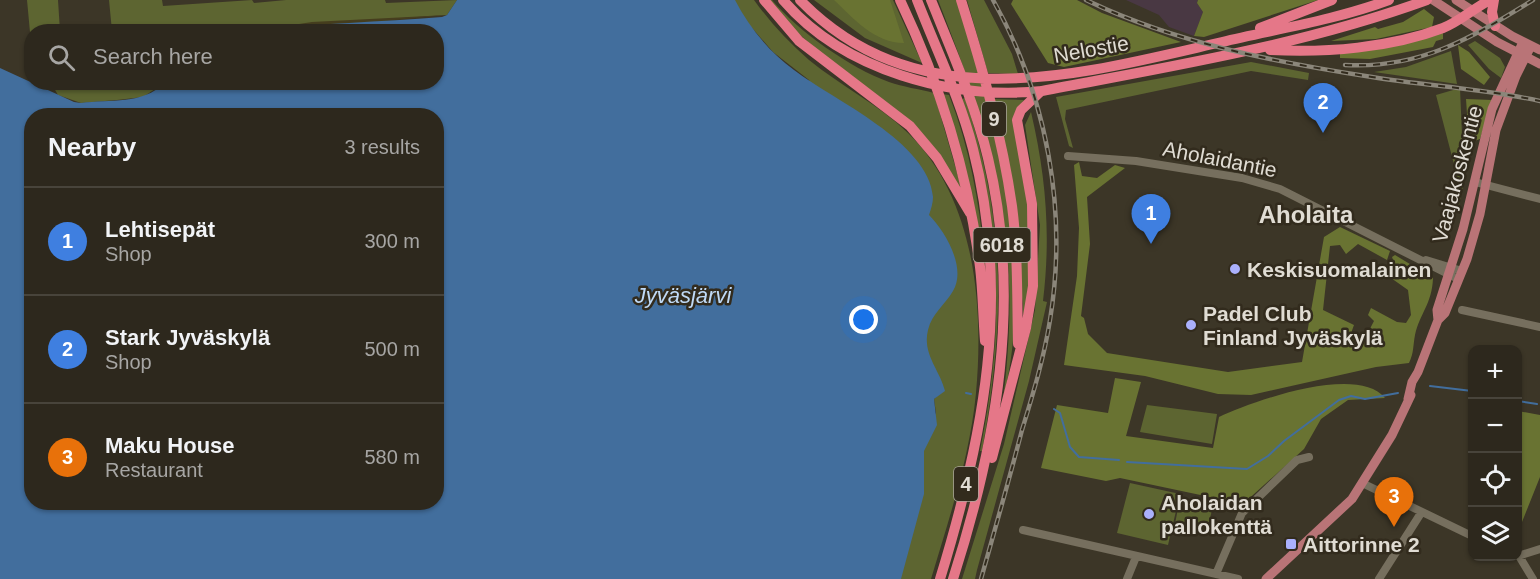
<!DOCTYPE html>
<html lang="en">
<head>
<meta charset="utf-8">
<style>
	:root { --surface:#2d281d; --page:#353026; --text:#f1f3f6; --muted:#a7a6a4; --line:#48443b; --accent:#95b2f1 }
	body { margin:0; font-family:Helvetica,sans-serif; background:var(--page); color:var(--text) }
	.controls { position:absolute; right:18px; bottom:18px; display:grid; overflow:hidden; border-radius:12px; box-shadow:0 2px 4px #0004 }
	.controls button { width:54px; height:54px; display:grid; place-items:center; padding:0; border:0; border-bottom:2px solid var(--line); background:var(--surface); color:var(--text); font:30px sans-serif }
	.you { position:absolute; left:864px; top:320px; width:21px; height:21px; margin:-15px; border:4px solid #fff; border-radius:50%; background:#1a73e8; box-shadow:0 0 0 9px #1a73e833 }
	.badge { display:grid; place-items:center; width:39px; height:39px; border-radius:50%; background:var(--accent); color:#fff; font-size:20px; font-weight:700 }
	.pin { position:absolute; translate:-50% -50px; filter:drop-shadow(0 2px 3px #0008) }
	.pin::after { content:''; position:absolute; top:32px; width:21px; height:18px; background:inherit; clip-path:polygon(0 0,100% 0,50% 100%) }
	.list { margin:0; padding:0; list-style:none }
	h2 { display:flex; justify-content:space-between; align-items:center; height:78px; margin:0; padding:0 24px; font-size:26px }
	h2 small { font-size:20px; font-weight:400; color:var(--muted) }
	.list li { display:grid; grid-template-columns:39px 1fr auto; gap:18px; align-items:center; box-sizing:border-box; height:108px; padding:0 24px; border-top:2px solid var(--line) }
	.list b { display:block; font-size:22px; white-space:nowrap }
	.list p { margin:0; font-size:20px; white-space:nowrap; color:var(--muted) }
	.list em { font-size:20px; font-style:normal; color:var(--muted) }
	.icon { flex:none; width:33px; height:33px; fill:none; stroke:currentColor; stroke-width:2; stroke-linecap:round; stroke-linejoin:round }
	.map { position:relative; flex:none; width:1540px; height:579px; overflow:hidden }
	.search { position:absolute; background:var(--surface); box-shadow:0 2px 4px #0004; left:24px; top:24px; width:420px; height:66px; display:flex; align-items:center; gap:15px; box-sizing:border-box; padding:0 21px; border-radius:24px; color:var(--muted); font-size:22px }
	.panel { position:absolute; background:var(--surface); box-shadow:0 2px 4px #0004; left:24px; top:108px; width:420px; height:402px; border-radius:24px }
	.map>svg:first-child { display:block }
	.industrial { fill:#493843 }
	.green { fill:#5d6531 }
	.forest { fill:#697332 }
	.sand { fill:#463e1e }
	.water { fill:#426e9d; fill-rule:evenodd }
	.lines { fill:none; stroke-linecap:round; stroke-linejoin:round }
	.stream { stroke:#426e9d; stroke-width:2 }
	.minor { stroke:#766f5e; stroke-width:8 }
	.major { stroke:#b97477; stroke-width:9 }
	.highway { stroke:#e57788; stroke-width:10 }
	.rail-casing { stroke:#8b867a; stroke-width:4.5 }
	.rail { stroke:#322b1d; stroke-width:2; stroke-dasharray:7; stroke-linecap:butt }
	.poi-dot { fill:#aab0fc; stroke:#322b1d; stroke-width:2 }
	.labels { text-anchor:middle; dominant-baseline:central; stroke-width:5; stroke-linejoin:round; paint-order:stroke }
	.shield { fill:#322b1d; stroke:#aca79c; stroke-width:1.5 }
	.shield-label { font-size:20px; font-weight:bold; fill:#e0dcd3 }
	.street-label { font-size:21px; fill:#e0dcd3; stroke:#322b1d }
	.poi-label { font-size:21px; font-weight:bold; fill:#e0dcd3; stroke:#322b1d; text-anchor:start }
	.water-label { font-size:22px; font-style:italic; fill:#bfd9f5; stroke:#322b1d }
	.quarter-label { font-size:24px; font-weight:bold; fill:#e0dcd3; stroke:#322b1d }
</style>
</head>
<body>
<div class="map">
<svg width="1540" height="579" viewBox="0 0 1540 579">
	<rect width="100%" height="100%" fill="#3c3627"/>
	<path class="industrial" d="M1126 0H1198L1197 3 1203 12 1194 36 1169 27 1159 15Z"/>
	<path class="green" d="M27 0H58L60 31 32 32 31 43Z
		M109 0H162L163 6 252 0 254 3 286 0H385L386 3 457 0 447 15 312 24 256 32 112 31Z
		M633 0H754C770 22 788 42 809 60 841 86 878 104 908 133 975 198 984 305 976 393 970 456 949 519 931 579H840L936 413 934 399 939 394 809 80 773 52 746 21Z
		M768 0H772C798 31 850 68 889 82 903 87 919 89 934 93L964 197 939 155 792 28Z
		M814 0H893L922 63 865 38Z
		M938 0H958C995 129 1036 267 1003 400 1023 243 995 145 938 0Z
		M967 0H984L1012 54 1018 74 988 73Z
		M1475 41 1500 58 1505 67 1501 78 1489 69 1468 45Z
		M1451 51 1457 84 1374 72 1406 67Z
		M1251 62 1309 73 1308 80 1251 71 1066 110 1065 119 1073 148 1069 146 1056 97Z
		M51 83H164L143 97 117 100 81 103 58 95Z
		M1460 88 1464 182 1458 210H1453L1456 172 1436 95Z
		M942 94 949 95C973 156 982 220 987 285Z
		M965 98C1007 223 1005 323 982 451H980C1006 321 1001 225 962 99Z
		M992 99 1024 100 1019 107 1028 204 1030 274 1023 327V304Z
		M1031 112C1046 176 1051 235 1043 301L1047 302 1029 381 977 570 975 579H962L1004 444 1035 310 1040 225 1025 125Z
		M1147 405 1217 414 1212 444 1140 432Z
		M1130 483 1180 494 1168 545 1117 533Z
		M1179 503 1212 510 1207 531 1175 524Z"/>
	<path class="forest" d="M834 0H890L904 43C875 43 854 19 834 0Z
		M1013 0H1077L1102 13 1181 42 1064 67 1048 63 1011 4Z
		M1198 0H1318L1204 37 1194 36 1203 12 1197 3Z
		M1424 9 1434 17 1432 27 1376 39 1331 41 1375 27 1378 29 1403 22Z
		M1443 33V39L1436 41 1433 47 1370 59 1340 58V52Z
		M1458 45 1469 52 1490 77 1484 85 1461 69Z
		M1466 99 1492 100 1480 139 1469 143Z
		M1079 162 1082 176 1097 178 1115 165 1125 168 1087 197 1090 244 1081 316 1084 318 1088 334 1107 353 1228 372 1302 362 1324 237 1340 227 1390 251 1387 260 1358 244 1346 254 1340 245 1330 246 1323 310 1354 325 1350 336 1362 344 1374 321 1368 315 1371 308 1397 322 1406 323 1411 315 1408 290 1391 278 1396 268 1392 257 1395 255 1433 278C1432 304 1420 313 1415 335 1413 345 1414 353 1409 363L1376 367 1251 395 1218 394 1145 376 1064 365 1077 276 1079 228 1074 165Z
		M1115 378 1141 382 1126 436 1213 448 1219 417C1253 401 1357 364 1385 398L1348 400 1321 419 1304 449 1243 504 1120 478 1106 481 1041 468 1057 405 1108 413Z
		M1518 411 1540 415V477L1518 532Z"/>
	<path class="sand" d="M447 15 353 24H312L248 32 312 22Z"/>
	<path class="water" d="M457 0H735C749 27 769 52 794 70 833 100 929 142 933 197 933 203 931 209 929 215 945 231 967 268 953 291 945 305 932 313 928 330 922 354 940 370 945 391L934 399 937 425 924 451V494L901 579H0V68L74 102 81 103C110 99 143 105 164 83L436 82V32L256 31C318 23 380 22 442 17L447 15ZM32 116H436V502H32Z"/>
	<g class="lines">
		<path class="stream" d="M1430 386 1472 391
			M966 393 971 394
			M1518 401 1537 404
			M1054 409 1060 413 1070 447 1079 457 1119 460
			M1127 462 1247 469 1268 456 1284 441 1339 400 1351 396 1365 399 1398 393"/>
		<path class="minor" d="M1068 156 1136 161 1242 178 1280 189 1454 277
			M1475 182 1540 199
			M1426 260 1462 271
			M1462 310 1540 327
			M1362 483 1472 536
			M1023 530 1238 579
			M1518 556 1540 549
			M1519 556 1533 579
			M1216 574 1242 513 1297 460 1309 457
			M1127 579 1136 557
			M1379 579 1421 513"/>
		<path class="major" d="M1433 0 1497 42 1540 64
			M1456 0 1512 36 1540 50
			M1438 320 1437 310 1463 229 1492 109 1523 42
			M1408 399 1412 382 1418 372 1438 320 1445 313 1467 259 1480 214 1496 130 1516 76 1531 46
			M1266 579 1352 499 1392 435 1411 395"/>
		<path class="highway" d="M764 0 799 41 910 126 937 158 970 213
			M783 0C844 71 952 100 1042 91 1172 66 1303 45 1427 0
			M800 0C918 121 1078 75 1222 42 1277 29 1335 20 1389 0
			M900 0C940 84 968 175 980 267 983 292 983 316 985 341
			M917 0C936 49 960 98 973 149 1011 297 984 436 940 579
			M931 0C952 52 975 104 988 158 1022 300 997 442 953 579
			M961 0C982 67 1002 136 1012 206 1018 252 1017 298 1018 344
			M1494 0 1492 12 1495 26
			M1260 28 1332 0
			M1270 50C1326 53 1390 48 1443 28 1459 22 1474 8 1490 0
			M992 458 1026 328 1033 286 1032 204 1017 120 1021 110 1041 91"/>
		<defs>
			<path id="rail" d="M1086 0C1175 43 1275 62 1372 77 1428 86 1485 89 1540 101
				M1345 65C1421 69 1471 38 1533 0
				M981 579C995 529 1009 480 1022 430 1033 394 1044 358 1050 320 1068 211 1047 96 993 0"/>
		</defs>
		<use href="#rail" class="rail-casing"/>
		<use href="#rail" class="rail"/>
	</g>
	<g class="poi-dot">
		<circle cx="1235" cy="269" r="6"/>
		<circle cx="1191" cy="325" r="6"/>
		<circle cx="1149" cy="514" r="6"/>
		<rect x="1285" y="538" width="12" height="12" rx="3"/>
	</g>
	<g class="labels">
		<g class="shield">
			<rect x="982" y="102" width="24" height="34" rx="4.5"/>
			<rect x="973.5" y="228" width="57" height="34" rx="4.5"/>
			<rect x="954" y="467" width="24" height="34" rx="4.5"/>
		</g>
		<g class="shield-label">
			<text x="994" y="119">9</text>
			<text x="1002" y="245">6018</text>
			<text x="966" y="484">4</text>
		</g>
		<g class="street-label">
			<text transform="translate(1091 49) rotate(-10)">Nelostie</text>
			<text transform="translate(1220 159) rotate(11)">Aholaidantie</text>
			<text transform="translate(1457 174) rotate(-75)">Vaajakoskentie</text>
		</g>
		<g class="poi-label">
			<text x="1247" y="269">Keskisuomalainen</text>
			<text x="1203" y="313">Padel Club<tspan x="1203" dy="24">Finland Jyväskylä</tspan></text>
			<text x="1161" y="502">Aholaidan<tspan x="1161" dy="24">pallokenttä</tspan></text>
			<text x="1303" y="544">Aittorinne 2</text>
		</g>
		<g class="water-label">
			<text x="683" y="295">Jyväsjärvi</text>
		</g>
		<g class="quarter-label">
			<text x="1306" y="214">Aholaita</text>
		</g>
	</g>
</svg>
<div class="controls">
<button>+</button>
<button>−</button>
<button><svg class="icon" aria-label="locate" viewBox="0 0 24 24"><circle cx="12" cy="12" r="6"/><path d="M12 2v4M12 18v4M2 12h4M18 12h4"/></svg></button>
<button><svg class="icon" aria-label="layers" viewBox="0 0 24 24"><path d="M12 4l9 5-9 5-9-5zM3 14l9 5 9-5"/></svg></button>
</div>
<div class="you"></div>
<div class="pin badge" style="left:1151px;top:244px;background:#3f7fe0">1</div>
<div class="pin badge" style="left:1323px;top:133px;background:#3f7fe0">2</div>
<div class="pin badge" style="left:1394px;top:527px;background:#e8710a">3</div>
<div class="search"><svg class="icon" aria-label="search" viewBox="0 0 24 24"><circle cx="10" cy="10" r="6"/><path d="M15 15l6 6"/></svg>Search here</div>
<section class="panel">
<h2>Nearby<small>3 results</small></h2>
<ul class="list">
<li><span class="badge" style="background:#3f7fe0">1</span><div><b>Lehtisepät</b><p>Shop</p></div><em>300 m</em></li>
<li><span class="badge" style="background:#3f7fe0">2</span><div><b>Stark Jyväskylä</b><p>Shop</p></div><em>500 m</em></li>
<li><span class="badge" style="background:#e8710a">3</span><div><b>Maku House</b><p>Restaurant</p></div><em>580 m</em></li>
</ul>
</section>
</div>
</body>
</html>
